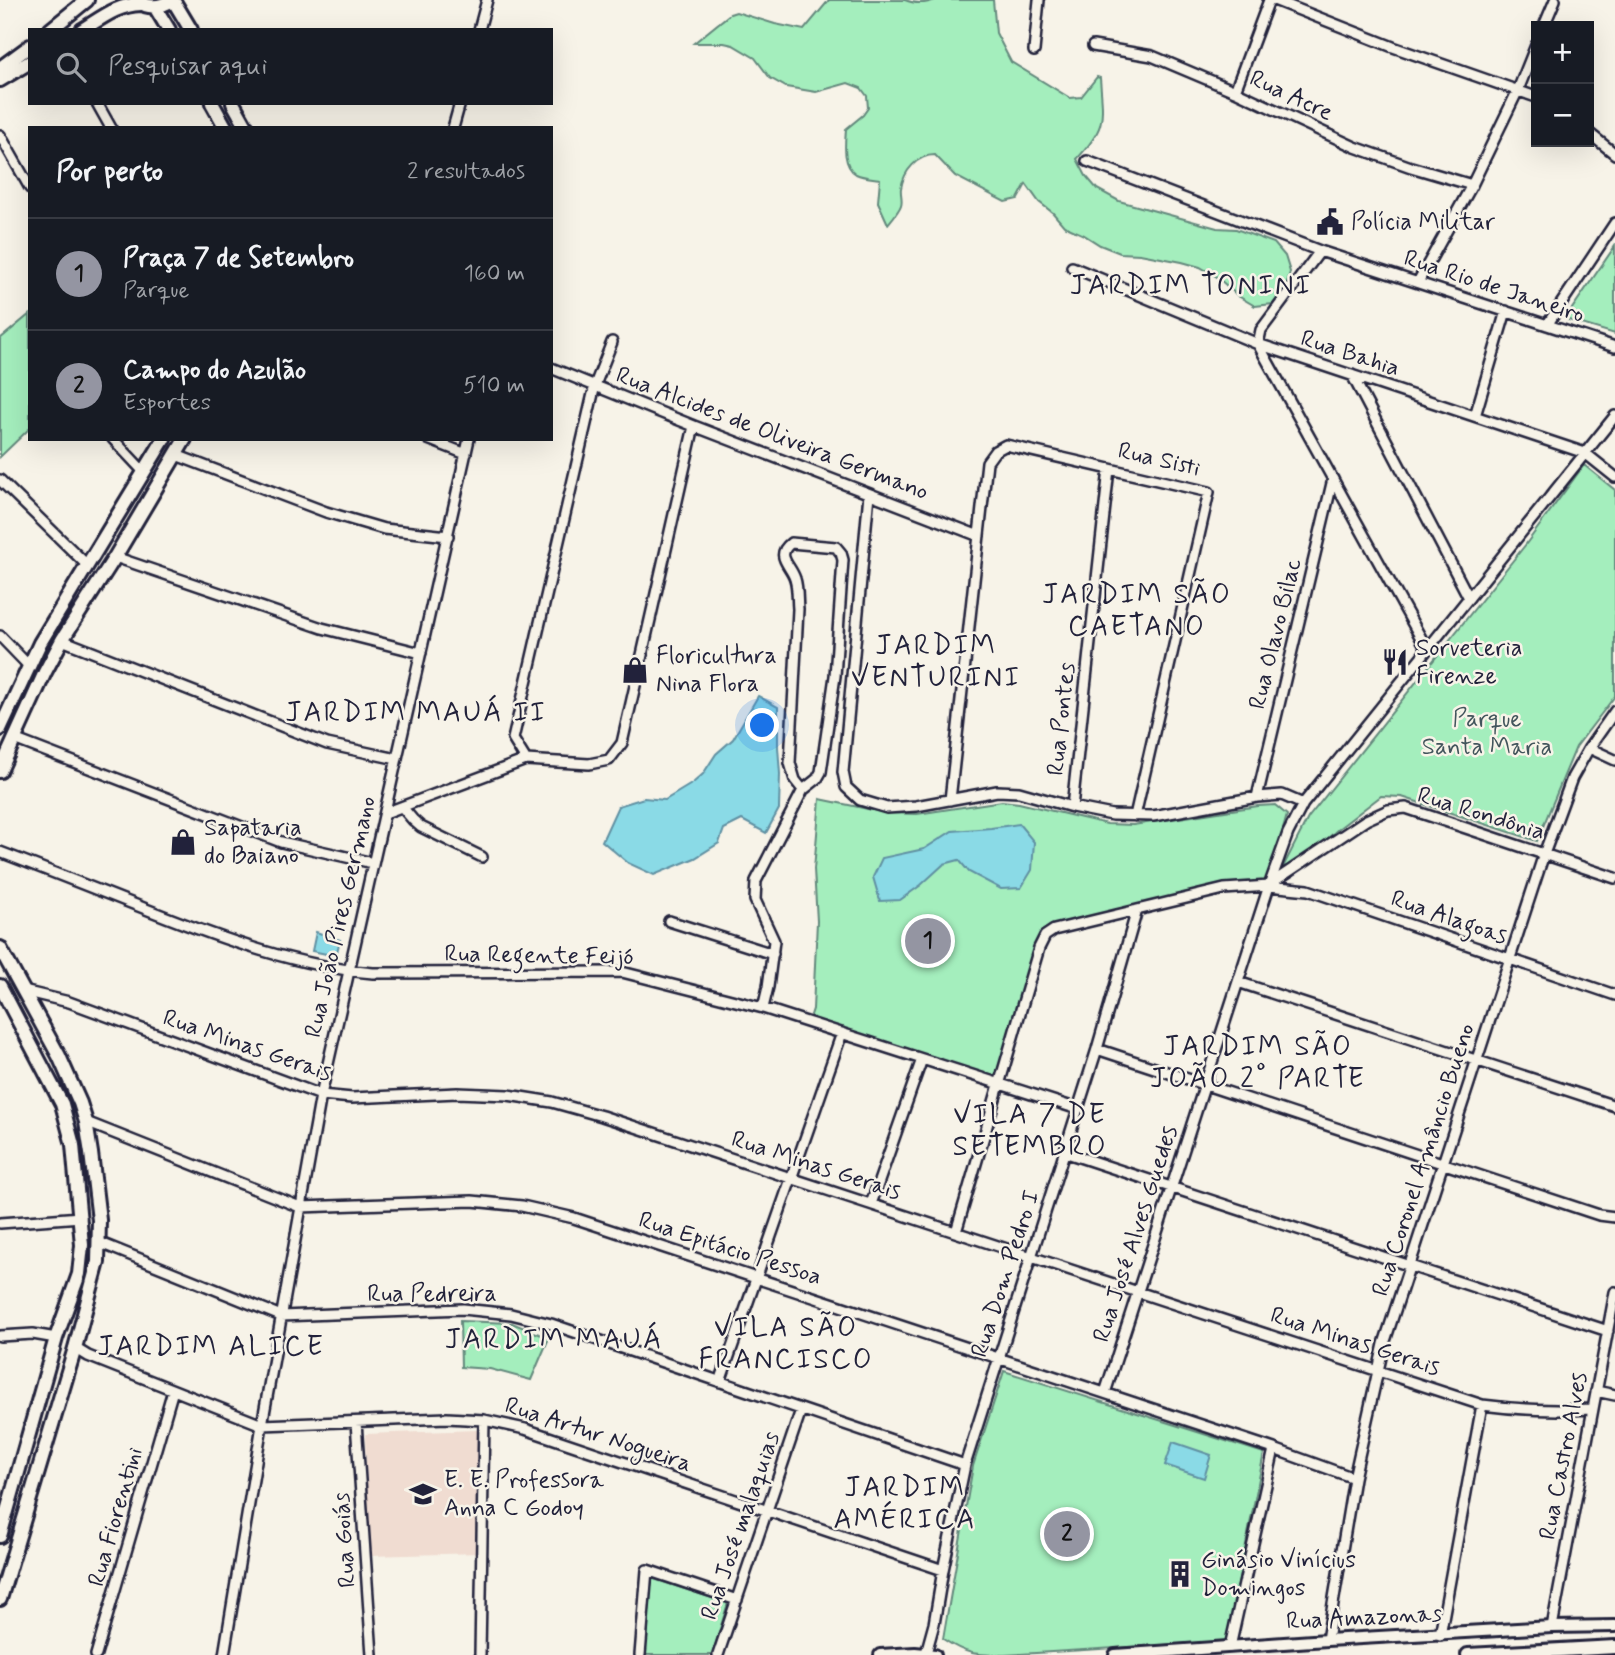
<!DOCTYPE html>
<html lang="pt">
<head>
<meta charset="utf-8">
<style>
	:root { --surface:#171b24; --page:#20242c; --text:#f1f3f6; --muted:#9ea1a6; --line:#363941; --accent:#9495a2 }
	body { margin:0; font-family:Mynerve,sans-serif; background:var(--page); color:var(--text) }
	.controls { position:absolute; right:21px; top:21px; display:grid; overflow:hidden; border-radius:0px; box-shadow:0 7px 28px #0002 }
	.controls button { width:63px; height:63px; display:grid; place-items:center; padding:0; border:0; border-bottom:2px solid var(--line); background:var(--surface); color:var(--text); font:35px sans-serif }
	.you { position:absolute; left:763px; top:726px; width:24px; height:24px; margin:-18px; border:5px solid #fff; border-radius:50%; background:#1a73e8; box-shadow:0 0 0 10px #1a73e833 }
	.badge { display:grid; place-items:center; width:46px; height:46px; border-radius:50%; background:var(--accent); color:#111; font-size:23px; font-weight:700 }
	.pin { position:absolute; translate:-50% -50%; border:4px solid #fff; box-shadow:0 2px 7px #0006 }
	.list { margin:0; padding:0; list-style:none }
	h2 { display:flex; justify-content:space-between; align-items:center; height:91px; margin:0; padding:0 28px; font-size:30px }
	h2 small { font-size:23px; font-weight:400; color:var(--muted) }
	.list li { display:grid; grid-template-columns:46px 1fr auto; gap:21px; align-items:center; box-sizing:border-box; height:112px; padding:0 28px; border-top:2px solid var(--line) }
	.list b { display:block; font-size:26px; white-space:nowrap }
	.list p { margin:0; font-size:23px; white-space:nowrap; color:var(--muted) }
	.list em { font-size:23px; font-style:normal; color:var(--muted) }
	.icon { flex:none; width:38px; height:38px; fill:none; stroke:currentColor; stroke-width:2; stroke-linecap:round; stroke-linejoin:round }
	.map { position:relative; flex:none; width:1615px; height:1655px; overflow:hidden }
	.search { position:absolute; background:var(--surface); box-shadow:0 7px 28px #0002; left:28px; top:28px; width:525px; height:77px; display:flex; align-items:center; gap:18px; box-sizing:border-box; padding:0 24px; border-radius:0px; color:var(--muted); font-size:26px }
	.panel { position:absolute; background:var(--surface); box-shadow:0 7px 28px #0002; left:28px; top:126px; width:525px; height:315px; border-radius:0px }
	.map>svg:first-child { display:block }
	.built { fill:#f0dcd1 }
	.green { fill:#a4eebd; stroke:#63887c; stroke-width:2 }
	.water { fill:#8adae6; stroke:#6090a2; stroke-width:2 }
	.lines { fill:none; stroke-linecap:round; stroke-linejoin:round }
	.minor-casing { stroke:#22223b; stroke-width:14 }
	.tertiary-casing { stroke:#22223b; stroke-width:16 }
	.secondary-casing { stroke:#22223b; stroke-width:18 }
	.minor { stroke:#f7f3e8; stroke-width:9 }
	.tertiary { stroke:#f7f3e8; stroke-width:10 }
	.secondary { stroke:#f7f3e8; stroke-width:12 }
	.labels { text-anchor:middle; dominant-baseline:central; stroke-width:5; stroke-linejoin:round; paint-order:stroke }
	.street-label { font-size:24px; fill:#22223b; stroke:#f7f3e8 }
	.poi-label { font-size:24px; fill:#22223b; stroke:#f7f3e8; text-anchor:start }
	.park-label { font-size:24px; fill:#42555c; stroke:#f7f3e8 }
	.quarter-label { font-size:28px; letter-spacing:2px; fill:#22223b; stroke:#f7f3e8 }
</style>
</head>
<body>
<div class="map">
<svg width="1615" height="1655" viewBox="0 0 1615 1655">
	<rect width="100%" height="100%" fill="#f7f3e8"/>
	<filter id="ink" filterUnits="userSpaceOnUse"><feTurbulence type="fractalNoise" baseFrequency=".0143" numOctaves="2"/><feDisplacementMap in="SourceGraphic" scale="14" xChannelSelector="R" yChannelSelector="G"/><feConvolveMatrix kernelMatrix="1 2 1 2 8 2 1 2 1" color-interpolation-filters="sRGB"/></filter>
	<g filter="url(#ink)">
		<path class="built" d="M477 1430 480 1553 369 1556 365 1434Z"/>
		<path class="green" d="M829 0H905C914 4 926 4 935 0H993L996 33 1011 62 1070 98 1081 97 1097 77 1100 78C1103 120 1107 126 1077 159L1086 176 1097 189 1119 201 1217 228 1236 229 1274 243 1285 256 1290 272 1285 291 1273 304 1255 306 1238 296 1217 277 1200 267 1182 262 1140 254 1120 253 1100 245 1084 235 1064 226 1053 213 1039 202 1026 184 1018 199 1005 202 955 176 935 155C917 155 904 171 901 188 900 193 903 200 901 205 899 211 892 219 888 224L878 202 880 179C873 178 862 177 856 174 842 166 845 143 846 129L863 115 868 108 867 96 861 88 848 83 816 92 786 87 770 78 755 58 733 45 724 43H694L730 14 736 12 775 24 804 30Z
			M1615 246V334L1565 319Z
			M30 314V428L0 457V339Z
			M1584 465 1615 490V696L1576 747 1537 841 1402 797 1381 796 1338 829 1299 865 1283 867 1308 818 1526 544Z
			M820 799 887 813 917 814 1002 801 1019 803 1107 824 1133 825 1258 806 1275 805 1287 815 1268 883 1059 925 1037 947 995 1080 809 1021 813 1009 817 921 814 869Z
			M460 1321 512 1323 549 1338 531 1380 490 1369 461 1367Z
			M1004 1371 1264 1453 1227 1641 1005 1655C976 1655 967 1655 943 1639L973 1466Z
			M651 1578 728 1603 712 1655H645Z"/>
		<path class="water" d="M758 696 778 707V747L780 774 779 809 766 833 742 820 724 829 719 843 695 858 654 875 628 863 602 841 618 806 644 798 665 800 693 783 703 774 716 754 733 739Z
			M1019 824 1034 842 1032 870 1021 888 1001 889 969 872 959 860 944 864 921 885 900 900 880 901 873 877 882 858 924 849 952 831 991 828Z
			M316 932 340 940 336 956 312 951Z
			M1173 1442 1211 1455 1204 1478 1165 1465Z"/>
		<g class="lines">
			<defs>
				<path id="minor" d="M1274 0 1393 47 1536 97
					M1544 26 1555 0
					M479 30 487 0
					M1093 46 1152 56 1235 91 1355 147 1411 167 1472 185
					M1034 51 1039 0
					M1235 91 1269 0
					M97 103 111 128
					M453 128 460 103
					M1589 133 1615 154
					M0 135 30 188
					M1087 161 1320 251 1615 347
					M1320 251 1261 330 1258 344 1427 649
					M1072 267 1258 344 1585 453 1615 477
					M1418 282 1472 185 1518 90 1536 45
					M1547 325 1615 223
					M551 368 694 426 979 536
					M1352 375 1469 598
					M1475 416 1506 311
					M113 439 144 472
					M428 439 466 454
					M176 455 326 512 384 529 448 536
					M0 480 87 565
					M869 494 843 772 846 787 860 800 887 808 916 806 997 791 1019 792 1072 807 1112 815 1153 816 1257 797 1282 795 1303 804
					M115 557 322 628 421 653
					M0 636 28 665
					M62 640 327 744 397 759
					M14 739 281 842 373 863
					M1589 748 1615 760
					M526 760 513 739 595 385 612 342
					M1257 797 1333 479
					M950 800 987 462 995 451 1006 445 1209 492 1135 816
					M402 807 413 820 421 827 482 857
					M1072 807 1109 469
					M385 813 526 760 589 764 609 760 622 743 694 426
					M0 852C50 871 100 891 151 911 222 939 296 966 373 973L622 972 763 1008 1078 1109
					M1270 884 1366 820 1388 810 1406 808 1615 878
					M669 921 773 954
					M1238 982 1615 1106
					M23 991 69 1002 321 1095 352 1098 457 1093 508 1095 552 1102 602 1116 1482 1405C1519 1410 1555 1411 1592 1409
					M763 1008 768 987 774 941 755 900 756 881 803 790 817 779 821 772 835 676 843 560 841 553 836 547 791 543C774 556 791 565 795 579 798 588 797 599 798 609L790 763 795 780 803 790
					M1097 1049 1599 1215 1615 1217
					M86 1122 300 1207 472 1201 522 1206 574 1218 1274 1449 1354 1478
					M1064 1152 1608 1331
					M871 1204 922 1059
					M0 1223 81 1217
					M956 1232 1039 948 1045 936 1054 930 1224 889 1269 886 1308 890 1615 995
					M98 1242 281 1316 463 1309 511 1314 551 1324 965 1465
					M0 1336 33 1334 56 1338
					M75 1348 88 1356 262 1425 447 1418 484 1420 525 1429 943 1570
					M720 1382 842 1033
					M1596 1391 1615 1395
					M1105 1393 1269 886 1288 833 1303 804 1615 416
					M356 1422 372 1655
					M1552 1627 1615 1292
					M1440 1635 1482 1405
					M1327 1640 1354 1478 1384 1344 1544 854 1572 778 1589 748 1615 711
					M1230 1647 1274 1449
					M926 1653 934 1624 943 1570 965 1465 1097 1049 1137 910
					M96 1655 173 1390
					M224 1655 262 1425 321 1095 469 439
					M480 1655 484 1420
					M640 1655 647 1570 737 1600
					M718 1655 801 1410"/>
				<path id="tertiary" d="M880 1655 915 1653 935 1655
					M1115 1655 1327 1640 1552 1627 1615 1626"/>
				<path id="secondary" d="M136 0C148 9 160 8 172 0
					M173 0 191 30
					M155 7 169 30
					M50 30 87 0
					M82 30C103 17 117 5 141 4
					M0 68 30 46
					M0 80 30 62
					M212 103 226 128
					M233 103 247 128
					M0 729 40 643 164 439
					M0 771 45 672 62 640 115 557 185 439
					M0 948 59 1056 80 1103 86 1122 91 1153 99 1220 98 1262 75 1348 0 1599
					M0 986 62 1104 73 1145 82 1245 79 1274 56 1338 0 1536
					M1468 1655 1615 1647"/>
			</defs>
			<use href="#minor" class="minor-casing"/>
			<use href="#tertiary" class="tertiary-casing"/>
			<use href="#secondary" class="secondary-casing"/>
			<use href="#minor" class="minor"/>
			<use href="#tertiary" class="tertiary"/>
			<use href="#secondary" class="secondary"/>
		</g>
	</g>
	<defs>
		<symbol id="civic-bare" viewBox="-9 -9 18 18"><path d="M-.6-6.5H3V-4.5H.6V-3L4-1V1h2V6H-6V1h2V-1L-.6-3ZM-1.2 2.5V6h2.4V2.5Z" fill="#22223b" stroke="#f7f3e8" stroke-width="2.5" paint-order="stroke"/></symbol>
		<symbol id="restaurant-bare" viewBox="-9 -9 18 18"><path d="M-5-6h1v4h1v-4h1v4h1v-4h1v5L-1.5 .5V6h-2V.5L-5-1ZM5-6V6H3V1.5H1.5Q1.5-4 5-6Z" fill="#22223b" stroke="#f7f3e8" stroke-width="2.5" paint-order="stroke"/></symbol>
		<symbol id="shop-bare" viewBox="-9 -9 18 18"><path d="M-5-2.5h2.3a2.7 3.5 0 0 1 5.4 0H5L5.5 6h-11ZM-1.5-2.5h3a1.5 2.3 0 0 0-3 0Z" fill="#22223b" stroke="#f7f3e8" stroke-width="2.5" paint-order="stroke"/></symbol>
		<symbol id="school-bare" viewBox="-9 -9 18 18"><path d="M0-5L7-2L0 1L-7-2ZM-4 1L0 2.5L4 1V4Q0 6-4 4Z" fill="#22223b" stroke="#f7f3e8" stroke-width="2.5" paint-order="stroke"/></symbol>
		<symbol id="building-bare" viewBox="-9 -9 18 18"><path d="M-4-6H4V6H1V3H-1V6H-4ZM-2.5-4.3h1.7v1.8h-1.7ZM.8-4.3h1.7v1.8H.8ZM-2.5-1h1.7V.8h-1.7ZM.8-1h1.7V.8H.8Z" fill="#22223b" stroke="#f7f3e8" stroke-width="2.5" paint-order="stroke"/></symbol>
	</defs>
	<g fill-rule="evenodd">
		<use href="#civic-bare" x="1311" y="203" width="38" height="38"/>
		<use href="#restaurant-bare" x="1376" y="643" width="38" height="38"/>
		<use href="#shop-bare" x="616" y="651" width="38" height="38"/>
		<use href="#shop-bare" x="164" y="823" width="38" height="38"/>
		<use href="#school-bare" x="404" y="1475" width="38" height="38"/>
		<use href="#building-bare" x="1161" y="1555" width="38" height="38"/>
	</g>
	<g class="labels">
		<g class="street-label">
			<text transform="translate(1291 96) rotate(25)">Rua Acre</text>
			<text transform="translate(1494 287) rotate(18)">Rua Rio de Janeiro</text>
			<text transform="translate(1350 354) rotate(18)">Rua Bahia</text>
			<text transform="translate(772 434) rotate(21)">Rua Alcides de Oliveira Germano</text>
			<text transform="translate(1159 460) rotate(13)">Rua Sisti</text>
			<text transform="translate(1276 634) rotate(-76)">Rua Olavo Bilac</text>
			<text transform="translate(1062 719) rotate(-84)">Rua Pontes</text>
			<text transform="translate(1481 814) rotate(17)">Rua Rondônia</text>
			<text transform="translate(341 917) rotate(-77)">Rua João Pires Germano</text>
			<text transform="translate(1449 918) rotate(19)">Rua Alagoas</text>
			<text transform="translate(539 956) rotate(1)">Rua Regente Feijó</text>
			<text transform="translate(247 1046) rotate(19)">Rua Minas Gerais</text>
			<text transform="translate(1424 1160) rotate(-72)">Rua Coronel Amâncio Bueno</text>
			<text transform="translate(816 1166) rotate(18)">Rua Minas Gerais</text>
			<text transform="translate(1136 1234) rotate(-72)">Rua José Alves Guedes</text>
			<text transform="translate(730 1249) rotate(18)">Rua Epitácio Pessoa</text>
			<text transform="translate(1006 1274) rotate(-72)">Rua Dom Pedro I</text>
			<text x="432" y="1294">Rua Pedreira</text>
			<text transform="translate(1355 1342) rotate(18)">Rua Minas Gerais</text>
			<text transform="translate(598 1435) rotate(18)">Rua Artur Nogueira</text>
			<text transform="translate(1564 1456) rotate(-79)">Rua Castro Alves</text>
			<text transform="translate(116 1517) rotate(-74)">Rua Fiorentini</text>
			<text transform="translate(741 1526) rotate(-71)">Rua José malaquias</text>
			<text transform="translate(345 1540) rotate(-94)">Rua Goiás</text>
			<text transform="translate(1364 1618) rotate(-3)">Rua Amazonas</text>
		</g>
		<g class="poi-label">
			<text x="1351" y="222">Polícia Militar</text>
			<text x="1416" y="648">Sorveteria<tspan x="1416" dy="28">Firenze</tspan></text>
			<text x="656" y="656">Floricultura<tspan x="656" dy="28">Nina Flora</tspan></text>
			<text x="204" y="828">Sapataria<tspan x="204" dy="28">do Baiano</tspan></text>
			<text x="444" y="1480">E. E. Professora<tspan x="444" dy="28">Anna C Godoy</tspan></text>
			<text x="1201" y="1560">Ginásio Vinícius<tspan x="1201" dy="28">Domingos</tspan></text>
		</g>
		<g class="park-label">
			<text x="1487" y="719">Parque<tspan x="1487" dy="28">Santa Maria</tspan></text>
		</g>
		<g class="quarter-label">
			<text x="1191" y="286">JARDIM TONINI</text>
			<text x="1137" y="595">JARDIM SÃO<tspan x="1137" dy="32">CAETANO</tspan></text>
			<text x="936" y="646">JARDIM<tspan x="936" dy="32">VENTURINI</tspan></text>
			<text x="416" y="713">JARDIM MAUÁ II</text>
			<text x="1258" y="1047">JARDIM SÃO<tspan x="1258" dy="32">JOÃO 2° PARTE</tspan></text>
			<text x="1030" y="1115">VILA 7 DE<tspan x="1030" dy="32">SETEMBRO</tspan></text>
			<text x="786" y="1328">VILA SÃO<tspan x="786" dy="32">FRANCISCO</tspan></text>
			<text x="554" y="1340">JARDIM MAUÁ</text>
			<text x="211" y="1347">JARDIM ALICE</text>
			<text x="905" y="1488">JARDIM<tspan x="905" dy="32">AMÉRICA</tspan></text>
		</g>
	</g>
</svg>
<div class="controls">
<button>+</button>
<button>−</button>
</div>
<div class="you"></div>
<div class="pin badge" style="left:928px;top:941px">1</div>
<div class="pin badge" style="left:1067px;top:1534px">2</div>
<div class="search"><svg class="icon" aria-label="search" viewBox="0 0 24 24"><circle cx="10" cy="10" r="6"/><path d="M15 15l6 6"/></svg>Pesquisar aqui</div>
<section class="panel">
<h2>Por perto<small>2 resultados</small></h2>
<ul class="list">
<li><span class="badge">1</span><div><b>Praça 7 de Setembro</b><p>Parque</p></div><em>160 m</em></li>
<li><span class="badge">2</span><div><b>Campo do Azulão</b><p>Esportes</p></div><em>510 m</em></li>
</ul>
</section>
</div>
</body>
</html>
